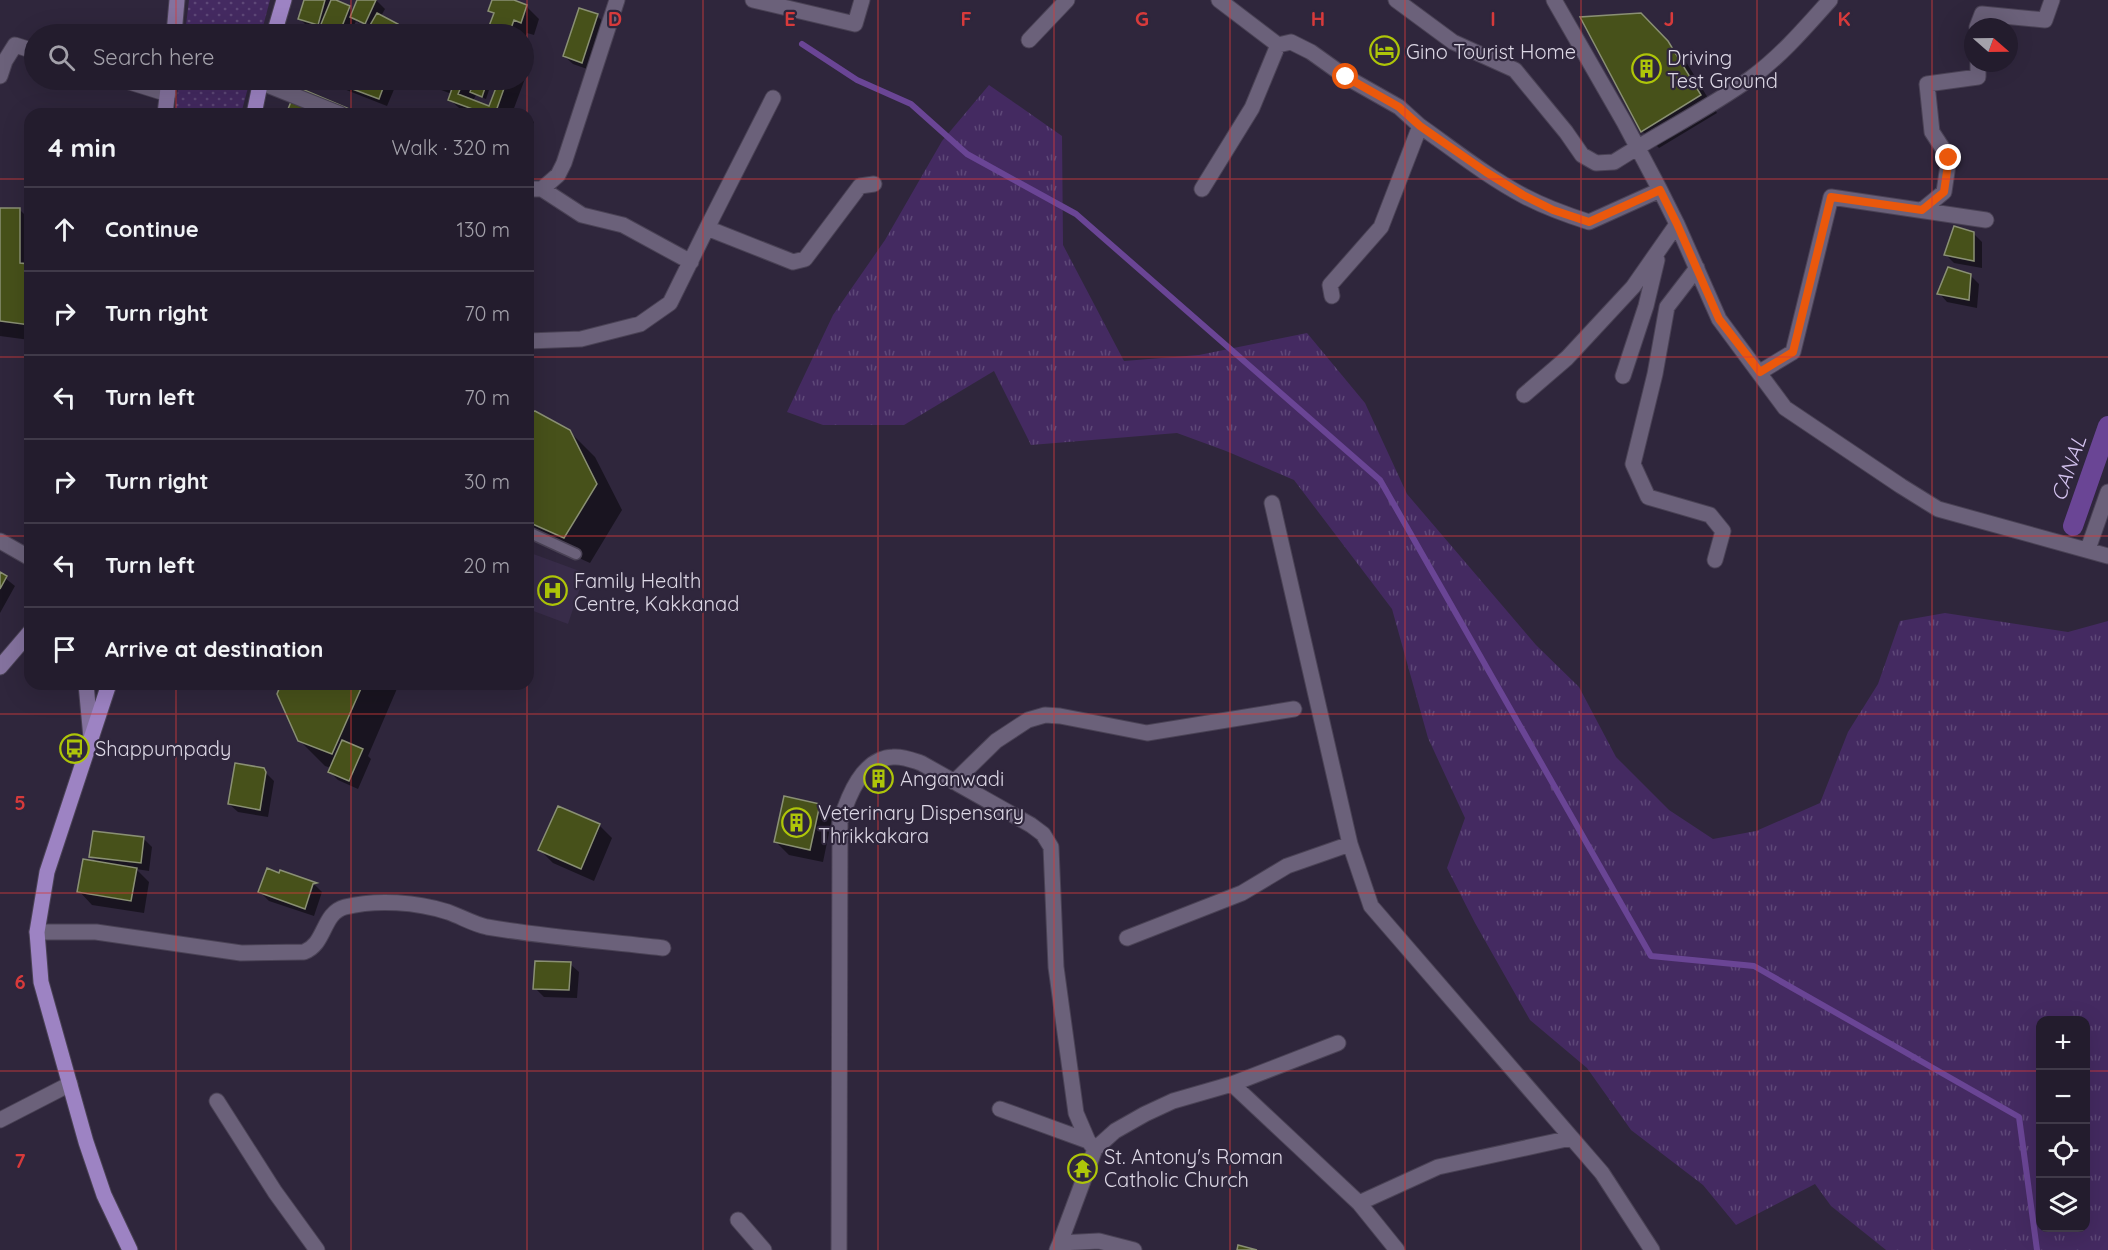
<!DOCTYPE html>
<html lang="en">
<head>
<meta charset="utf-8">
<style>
	:root { --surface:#231c2d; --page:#2f2939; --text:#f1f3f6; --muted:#a3a1aa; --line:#403a49 }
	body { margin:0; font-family:Quicksand,sans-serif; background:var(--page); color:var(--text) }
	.controls { position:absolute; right:18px; bottom:18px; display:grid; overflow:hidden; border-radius:12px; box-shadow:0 6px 24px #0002 }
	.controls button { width:54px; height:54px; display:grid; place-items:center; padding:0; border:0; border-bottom:2px solid var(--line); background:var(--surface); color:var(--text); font:30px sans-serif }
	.compass { position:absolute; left:1964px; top:18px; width:54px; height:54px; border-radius:50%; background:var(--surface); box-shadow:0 6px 24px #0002; rotate:110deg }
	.stop { position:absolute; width:18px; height:18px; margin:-14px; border:4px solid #ea580c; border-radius:50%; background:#fff }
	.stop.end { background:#ea580c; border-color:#fff; box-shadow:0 2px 6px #0008 }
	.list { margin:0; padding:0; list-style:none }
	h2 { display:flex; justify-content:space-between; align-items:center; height:78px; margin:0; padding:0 24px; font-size:26px }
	h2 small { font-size:20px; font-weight:400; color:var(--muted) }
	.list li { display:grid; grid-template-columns:39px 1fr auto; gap:18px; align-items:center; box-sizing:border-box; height:84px; padding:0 24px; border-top:2px solid var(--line) }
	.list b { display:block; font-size:22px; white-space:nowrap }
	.list em { font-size:20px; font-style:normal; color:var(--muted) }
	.icon { flex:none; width:33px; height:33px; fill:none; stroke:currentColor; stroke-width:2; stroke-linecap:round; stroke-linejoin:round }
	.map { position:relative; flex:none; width:2108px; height:1250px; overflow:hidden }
	.search { position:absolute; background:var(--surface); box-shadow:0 6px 24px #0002; left:24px; top:24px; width:510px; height:66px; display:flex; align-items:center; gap:15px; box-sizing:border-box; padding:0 21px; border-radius:33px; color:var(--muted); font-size:22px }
	.panel { position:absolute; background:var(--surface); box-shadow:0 6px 24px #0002; left:24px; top:108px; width:510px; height:582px; border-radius:18px }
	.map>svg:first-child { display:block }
	.built { fill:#382c49 }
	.grass { fill:url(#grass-tufts); fill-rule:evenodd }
	.park { fill:url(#park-dots) }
	.shadow { fill:#0007; fill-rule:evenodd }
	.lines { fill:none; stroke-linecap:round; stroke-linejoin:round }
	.stream { stroke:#6a4595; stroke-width:6 }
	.canal { stroke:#6a4595; stroke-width:20 }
	.building { fill:#47511a; stroke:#8a9074; stroke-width:1.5 }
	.lane-casing { stroke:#4a4255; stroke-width:13 }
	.street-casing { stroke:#4a4255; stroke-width:17 }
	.secondary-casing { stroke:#4a4255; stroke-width:17 }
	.primary-casing { stroke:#4a4255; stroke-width:17 }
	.lane { stroke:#6b617a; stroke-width:10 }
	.street { stroke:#6b617a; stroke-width:15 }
	.secondary { stroke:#84729e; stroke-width:15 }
	.primary { stroke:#9d83c3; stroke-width:15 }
	.route { stroke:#ea580c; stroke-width:8 }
	.grid { fill:none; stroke:#d73a3b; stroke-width:1.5; stroke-opacity:0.55 }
	.labels { text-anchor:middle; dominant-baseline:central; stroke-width:4.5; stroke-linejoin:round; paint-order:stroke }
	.poi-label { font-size:20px; fill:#dcd7e5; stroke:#2f263c; text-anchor:start }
	.water-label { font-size:21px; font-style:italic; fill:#d4c3ef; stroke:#2f263c }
	.grid-label { font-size:20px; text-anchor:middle; font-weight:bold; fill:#d73a3b; stroke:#2f263c; stroke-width:4.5; stroke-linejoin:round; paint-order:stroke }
</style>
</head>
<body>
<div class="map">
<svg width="2108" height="1250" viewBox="0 0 2108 1250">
	<defs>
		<pattern id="grass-tufts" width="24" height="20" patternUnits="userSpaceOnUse" patternTransform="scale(1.5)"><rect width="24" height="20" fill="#442a61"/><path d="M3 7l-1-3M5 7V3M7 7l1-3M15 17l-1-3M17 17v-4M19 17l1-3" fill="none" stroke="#5e4878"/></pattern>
		<pattern id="park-dots" width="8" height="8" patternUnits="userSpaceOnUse" patternTransform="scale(1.5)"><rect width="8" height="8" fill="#442a61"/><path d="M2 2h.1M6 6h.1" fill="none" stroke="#5e4878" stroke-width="1.8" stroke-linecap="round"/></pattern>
	</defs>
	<rect width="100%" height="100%" fill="#2f263c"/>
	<path class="built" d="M528 552 585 573 568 624 528 609Z"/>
	<path class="grass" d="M989 85 1062 136 1063 245 1124 361 1199 355 1307 333 1365 403 1407 494 1536 645 1579 687 1616 757 1669 810 1713 839 1756 831 1820 803 1848 732 1878 684 1900 621 1945 613 2068 632 2108 621V1250H1886L1831 1206 1815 1184 1736 1225 1703 1185 1631 1130 1587 1068 1530 1020 1475 923 1447 868 1465 818 1428 738 1392 609 1294 480 1226 451 1177 433 1031 445 994 371 904 425H823L787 412 833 315 885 240 942 141ZM2040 1020H2086V1228H2040Z"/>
	<path class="park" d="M189 0H270L261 34H185Z
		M179 80H250L241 114H175Z"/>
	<path class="shadow" d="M305 0H335L354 11 359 0H376L385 9 381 16 397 25 405 34H366L369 30 356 21 350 34H327L308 27 300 19ZM359 20 373 26 372 29 359 23Z
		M494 0H509L526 6 539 19 534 35 527 33 524 43V34H488L495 16 490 10Z
		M1641 15 1685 60 1717 113 1659 148 1642 131Z
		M597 16 606 24 590 70 573 64 564 56Z
		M524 73 526 76 513 111 520 114H466L450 100 452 94 433 87 426 80H482L480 84 489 90 486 99 476 95 473 101 490 108 501 80H524Z
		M321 80H398L387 106Z
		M528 117 534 122 530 133 528 132Z
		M0 209H19L30 220V340L0 336Z
		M1973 233 1982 242V268L1954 263 1946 255Z
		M1970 275 1979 284 1977 308 1947 302 1939 293Z
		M528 413 569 431 595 457 622 510 590 563 537 539 528 530Z
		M0 574 15 586 0 613Z
		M283 684H399L368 756 371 759 358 789 338 780 329 771 331 768 325 766 299 740Z
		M263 770 274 781 268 817 238 812 229 804Z
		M889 775 893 779 888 791 872 786 868 782Z
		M819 805 832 818 823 862 789 855 776 842Z
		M599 825 612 838 594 881 553 863 540 850Z
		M143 838 152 847 149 871 136 869 149 882 144 913 92 905 79 891 97 862 91 856Z
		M280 875 313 883 322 892 314 916 269 901 260 892Z
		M570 964 579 972 577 998 544 997 535 988Z"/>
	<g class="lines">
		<path class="stream" d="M802 44 857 80 911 104 967 154 1076 214 1380 480 1651 956 1754 966 2019 1117 2037 1250"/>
		<path class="canal" d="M2073 526 2108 426"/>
	</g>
	<path class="building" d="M304 0H325L318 25 298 19Z
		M331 0H336L350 6 339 34 319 29Z
		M357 0H376L365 24 350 17Z
		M492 0H514L527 5 521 23 514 20 509 34H486L494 13 488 11Z
		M579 8 598 14 582 63 563 56Z
		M377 13 398 24 392 34H365Z
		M1641 13 1668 41 1701 95 1641 132 1580 17Z
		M443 29 456 34H441Z
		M349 80H386L379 99 347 87Z
		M425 80H444L441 86Z
		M455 80H464L458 94 489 106 499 80H507L495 114H486L448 100Z
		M475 80 486 85 482 97 470 92Z
		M297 87 361 114H286Z
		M0 208H20V263L30 264V325L0 321Z
		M1954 226 1974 232V261L1944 255Z
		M1948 267 1971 274 1969 300 1937 294Z
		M535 411 570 430 597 484 564 538 528 522V412Z
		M0 572 7 576 0 589Z
		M281 684H363L332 754 298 741 277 694Z
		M342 740 363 749 349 781 328 772Z
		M235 763 264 768 266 772 260 810 228 804Z
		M876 769 890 773 884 789 866 782Z
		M784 796 820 804 810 850 774 842Z
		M558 806 600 824 581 869 538 850Z
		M93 831 144 837 141 863 89 857Z
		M83 859 137 868 131 901 77 892Z
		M267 868 279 873 280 870 317 883 313 884 305 909 258 892Z
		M535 961 571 962 569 990 533 989Z
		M1238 1245 1257 1250H1237Z"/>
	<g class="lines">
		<defs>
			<path id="lane" d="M528 532 576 554"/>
			<path id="street" d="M753 0 855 24 862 0
				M1219 0 1278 45 1291 42 1311 52 1346 77 1399 107 1420 126 1381 227 1330 285 1332 296
				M1396 0 1453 42 1515 70 1566 132 1582 155 1596 163 1614 162C1659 133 1708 109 1751 78 1781 56 1805 28 1830 0
				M1554 0 1624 122 1660 190 1677 224 1719 319 1785 408 1901 486 1938 509 2108 556
				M1977 27 1982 14 2045 20 2052 0
				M1029 40 1067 0
				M0 76 5 61 15 45 34 51
				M123 80 168 94
				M260 82 340 114
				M773 98 707 228 793 262 805 259 860 186 874 184
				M1420 126C1454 150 1488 177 1524 196 1545 207 1567 215 1589 222L1660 190
				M528 189H542L558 175 564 163 617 0
				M542 189 582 215 623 225 691 262
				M1202 189 1252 108 1278 45
				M1922 210 1944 192 1949 158 1932 132 1927 84 1978 77V63
				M1697 268 1667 307 1655 374 1633 464 1648 497 1710 515 1723 531 1715 560
				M528 341 581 339 640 324 670 303 707 228
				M1760 372 1793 352 1831 197 1986 220
				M1623 376 1646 306 1657 260
				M1524 395 1567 358 1633 287 1677 224
				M1272 503 1350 844 1371 906 1602 1173 1652 1250
				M0 541 30 558
				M2088 549 2108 492
				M954 782 996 741 1028 720 1045 715 1060 716 1147 733 1294 709
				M37 932H96L241 953 304 952C326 944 322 913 345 907 377 899 417 902 448 912 462 917 473 924 487 927 545 937 605 941 663 948
				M1127 938 1242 893 1287 866 1350 844
				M1232 1084 1359 1203 1397 1250
				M217 1101 275 1192 317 1250
				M1000 1109 1088 1141
				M0 1120 70 1084
				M1359 1203 1438 1167 1571 1138
				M738 1220 764 1250
				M1060 1243 1095 1149 1115 1131 1145 1114 1173 1101 1232 1084 1338 1043
				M839 1250 840 822C848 797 862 758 893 757 903 756 912 760 921 763L1031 825 1043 834 1051 847 1056 967 1076 1113 1088 1141 1095 1149
				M1057 1250 1060 1243 1099 1241 1134 1250"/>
			<path id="secondary" d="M174 34 177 0
				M165 114 169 80
				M0 667 30 632
				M86 684 91 738"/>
			<path id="primary" d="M274 34 284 0
				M254 114 261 80
				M109 684 47 872 37 932 41 982 86 1142 104 1195 130 1250"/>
		</defs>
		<use href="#lane" class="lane-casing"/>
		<use href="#street" class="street-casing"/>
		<use href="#secondary" class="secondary-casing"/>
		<use href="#primary" class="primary-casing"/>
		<use href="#lane" class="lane"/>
		<use href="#street" class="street"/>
		<use href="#secondary" class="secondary"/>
		<use href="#primary" class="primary"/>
	</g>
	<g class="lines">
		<path class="route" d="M1346 77 1399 107 1420 126 1486 172 1523 195 1553 210 1589 222 1660 190 1677 224 1719 319 1760 372 1793 352 1831 197 1922 210 1944 192 1949 158"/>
	</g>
	<path class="grid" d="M176 0V34M351 0V34M527 0V114M703 0V1250M878 0V1250M1054 0V1250M1230 0V1250M1405 0V1250M1581 0V1250M1757 0V1250M1932 0V1250M176 80V114M351 80V114M0 179H30M528 179H2108M0 357H30M528 357H2108M0 536H30M528 536H2108M176 684V1250M351 684V1250M527 684V1250M0 714H2108M0 893H2108M0 1071H2040M2086 1071H2108"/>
	<defs>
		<symbol id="hotel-ring" viewBox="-11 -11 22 22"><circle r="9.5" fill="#2f263c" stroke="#aec509" stroke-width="1.5"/><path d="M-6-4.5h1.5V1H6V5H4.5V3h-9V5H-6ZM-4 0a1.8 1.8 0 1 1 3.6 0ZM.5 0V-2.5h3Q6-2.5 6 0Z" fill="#aec509"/></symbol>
		<symbol id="building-ring" viewBox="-11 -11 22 22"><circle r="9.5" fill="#2f263c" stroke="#aec509" stroke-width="1.5"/><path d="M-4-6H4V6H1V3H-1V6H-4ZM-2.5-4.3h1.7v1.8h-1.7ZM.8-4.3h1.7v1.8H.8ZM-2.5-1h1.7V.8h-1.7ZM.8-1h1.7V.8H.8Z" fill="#aec509"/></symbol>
		<symbol id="hospital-ring" viewBox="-11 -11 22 22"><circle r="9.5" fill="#2f263c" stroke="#aec509" stroke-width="1.5"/><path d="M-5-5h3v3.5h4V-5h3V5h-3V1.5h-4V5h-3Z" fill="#aec509"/></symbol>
		<symbol id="bus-ring" viewBox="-11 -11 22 22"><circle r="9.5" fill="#2f263c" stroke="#aec509" stroke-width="1.5"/><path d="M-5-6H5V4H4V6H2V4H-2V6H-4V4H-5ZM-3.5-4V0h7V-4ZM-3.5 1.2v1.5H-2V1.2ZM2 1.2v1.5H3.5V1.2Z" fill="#aec509"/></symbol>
		<symbol id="temple-ring" viewBox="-11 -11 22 22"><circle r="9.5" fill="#2f263c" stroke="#aec509" stroke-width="1.5"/><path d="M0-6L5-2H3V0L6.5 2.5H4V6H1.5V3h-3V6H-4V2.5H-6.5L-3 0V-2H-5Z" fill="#aec509"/></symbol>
	</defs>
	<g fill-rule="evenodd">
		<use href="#hotel-ring" x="1368" y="34" width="33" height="33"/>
		<use href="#building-ring" x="1630" y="52" width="33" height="33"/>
		<use href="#hospital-ring" x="536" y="574" width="33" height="33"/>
		<use href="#bus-ring" x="58" y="732" width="33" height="33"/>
		<use href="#building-ring" x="862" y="762" width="33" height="33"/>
		<use href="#building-ring" x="780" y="806" width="33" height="33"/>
		<use href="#temple-ring" x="1066" y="1152" width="33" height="33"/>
	</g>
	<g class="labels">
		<g class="poi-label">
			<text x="1406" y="51">Gino Tourist Home</text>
			<text x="1667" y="57">Driving<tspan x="1667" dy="23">Test Ground</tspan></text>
			<text x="574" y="580">Family Health<tspan x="574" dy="23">Centre, Kakkanad</tspan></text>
			<text x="95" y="748">Shappumpady</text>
			<text x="900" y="778">Anganwadi</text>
			<text x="818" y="812">Veterinary Dispensary<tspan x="818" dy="23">Thrikkakara</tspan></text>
			<text x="1104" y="1156">St. Antony's Roman<tspan x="1104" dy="23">Catholic Church</tspan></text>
		</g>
		<g class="water-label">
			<text transform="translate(2068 468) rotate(-71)">CANAL</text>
		</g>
	</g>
	<g class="grid-label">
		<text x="615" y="26">D</text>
		<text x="790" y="26">E</text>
		<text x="966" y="26">F</text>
		<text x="1142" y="26">G</text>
		<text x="1318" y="26">H</text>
		<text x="1493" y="26">I</text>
		<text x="1669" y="26">J</text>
		<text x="1844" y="26">K</text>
		<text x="20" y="810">5</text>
		<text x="20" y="989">6</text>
		<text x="20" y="1168">7</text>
	</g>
</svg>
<div class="controls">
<button>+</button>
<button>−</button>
<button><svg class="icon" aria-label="locate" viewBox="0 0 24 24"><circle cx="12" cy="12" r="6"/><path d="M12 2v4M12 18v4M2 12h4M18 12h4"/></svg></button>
<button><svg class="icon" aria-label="layers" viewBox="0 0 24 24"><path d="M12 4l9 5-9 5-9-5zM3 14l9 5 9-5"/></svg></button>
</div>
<svg class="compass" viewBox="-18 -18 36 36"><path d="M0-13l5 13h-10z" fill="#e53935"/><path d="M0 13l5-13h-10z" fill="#a3a1aa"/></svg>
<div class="stop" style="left:1346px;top:77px"></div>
<div class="stop end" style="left:1949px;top:158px"></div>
<div class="search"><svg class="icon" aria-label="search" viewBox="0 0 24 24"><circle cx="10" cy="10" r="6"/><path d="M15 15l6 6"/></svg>Search here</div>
<section class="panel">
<h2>4 min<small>Walk · 320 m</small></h2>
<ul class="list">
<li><svg class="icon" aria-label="ahead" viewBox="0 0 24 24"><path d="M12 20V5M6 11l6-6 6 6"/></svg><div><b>Continue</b></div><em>130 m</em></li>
<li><svg class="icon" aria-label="right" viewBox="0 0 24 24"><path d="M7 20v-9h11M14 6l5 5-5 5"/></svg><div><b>Turn right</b></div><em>70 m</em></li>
<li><svg class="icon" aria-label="left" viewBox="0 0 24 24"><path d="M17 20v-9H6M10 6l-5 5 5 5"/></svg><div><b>Turn left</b></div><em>70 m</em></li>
<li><svg class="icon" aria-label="right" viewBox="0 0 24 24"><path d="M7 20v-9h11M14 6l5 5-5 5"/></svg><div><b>Turn right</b></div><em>30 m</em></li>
<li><svg class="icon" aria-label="left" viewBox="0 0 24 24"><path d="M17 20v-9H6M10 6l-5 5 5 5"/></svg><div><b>Turn left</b></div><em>20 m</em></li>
<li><svg class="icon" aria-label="arrive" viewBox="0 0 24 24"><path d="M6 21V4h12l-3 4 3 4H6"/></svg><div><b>Arrive at destination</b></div></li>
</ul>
</section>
</div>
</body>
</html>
